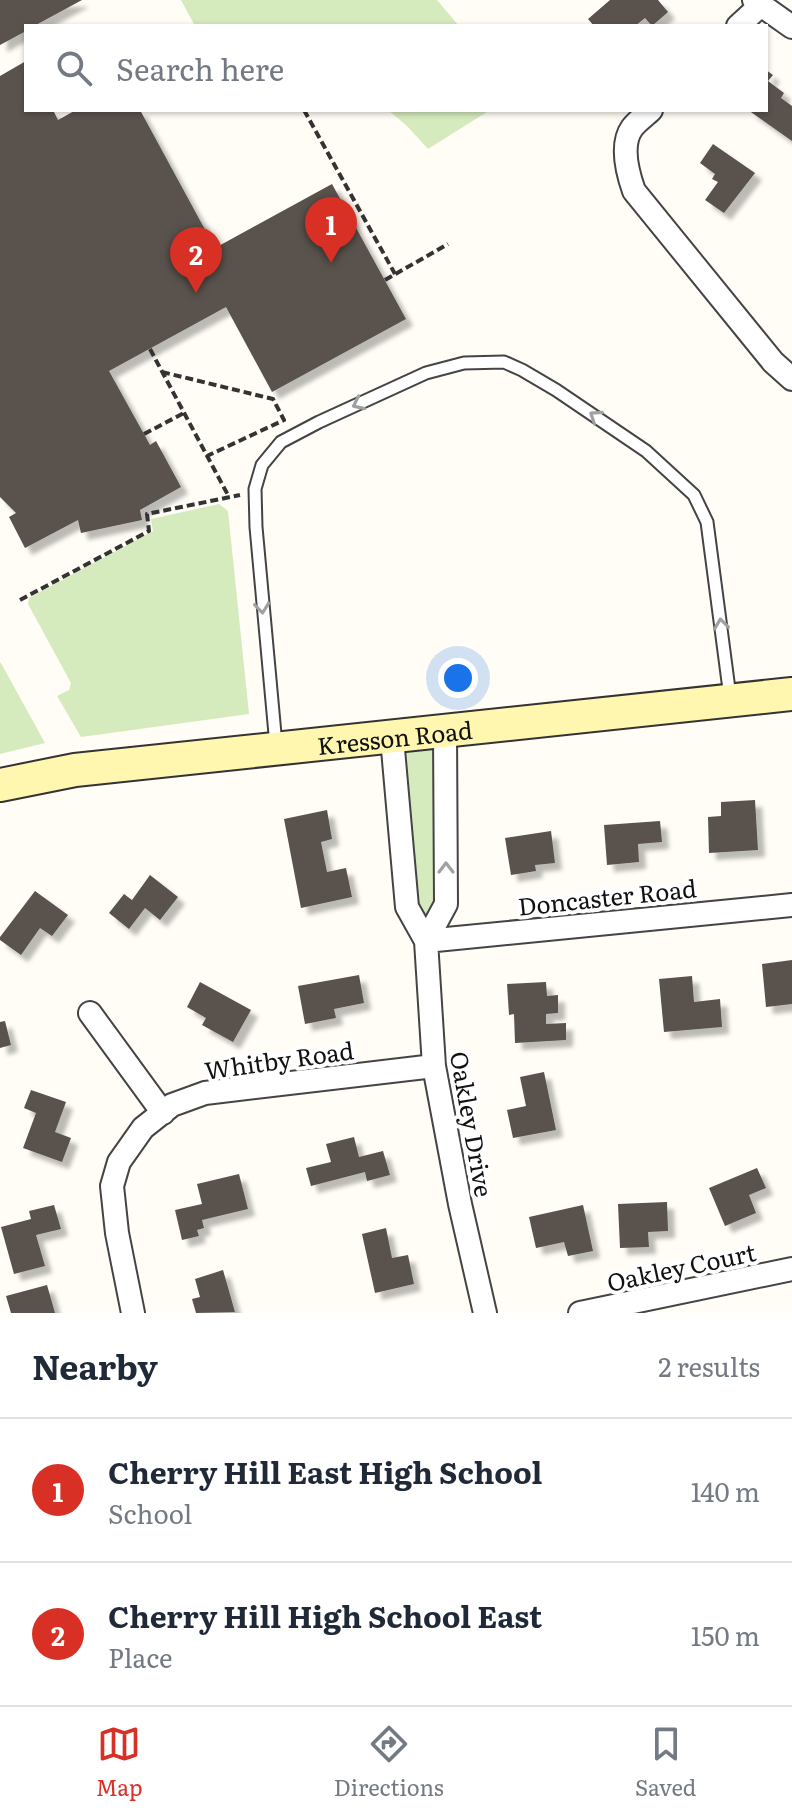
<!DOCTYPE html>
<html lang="en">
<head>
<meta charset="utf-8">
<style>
	:root { --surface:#fff; --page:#f6f6f7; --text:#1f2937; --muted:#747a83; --line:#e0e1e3; --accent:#d93025 }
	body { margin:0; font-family:Literata,serif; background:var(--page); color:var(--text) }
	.you { position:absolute; left:458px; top:678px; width:28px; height:28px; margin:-20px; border:6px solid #fff; border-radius:50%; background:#1a73e8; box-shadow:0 0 0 12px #1a73e833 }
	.badge { display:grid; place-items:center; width:52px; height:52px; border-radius:50%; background:var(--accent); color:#fff; font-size:26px; font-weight:700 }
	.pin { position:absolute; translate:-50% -66px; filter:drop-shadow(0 2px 4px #0008) }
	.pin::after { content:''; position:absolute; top:42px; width:28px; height:24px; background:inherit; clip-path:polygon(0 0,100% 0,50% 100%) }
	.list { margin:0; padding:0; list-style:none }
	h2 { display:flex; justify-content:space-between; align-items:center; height:104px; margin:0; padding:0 32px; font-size:34px }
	h2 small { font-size:26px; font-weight:400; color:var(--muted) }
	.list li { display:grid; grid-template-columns:52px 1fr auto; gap:24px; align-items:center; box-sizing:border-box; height:144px; padding:0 32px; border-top:2px solid var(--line) }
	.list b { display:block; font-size:30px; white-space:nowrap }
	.list p { margin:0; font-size:26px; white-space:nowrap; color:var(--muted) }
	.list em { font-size:26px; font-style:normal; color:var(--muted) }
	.icon { flex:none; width:44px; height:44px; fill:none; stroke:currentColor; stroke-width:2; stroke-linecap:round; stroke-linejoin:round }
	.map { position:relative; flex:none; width:792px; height:1313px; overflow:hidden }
	.search { position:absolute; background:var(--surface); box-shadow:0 2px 6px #0004; left:24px; right:24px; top:24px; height:88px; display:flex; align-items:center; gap:20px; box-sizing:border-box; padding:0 28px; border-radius:0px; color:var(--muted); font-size:30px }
	.sheet { height:392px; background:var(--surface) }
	nav { display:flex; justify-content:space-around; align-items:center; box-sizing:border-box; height:112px; border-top:2px solid var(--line); background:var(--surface); font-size:22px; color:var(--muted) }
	nav a { display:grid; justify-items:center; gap:4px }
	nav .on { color:var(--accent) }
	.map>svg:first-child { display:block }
	.green { fill:#d5ebbd }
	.building { fill:#5a524d; filter:url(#shadow) }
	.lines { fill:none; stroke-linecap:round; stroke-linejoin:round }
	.lane-casing { stroke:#444; stroke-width:15 }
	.street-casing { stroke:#444; stroke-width:26 }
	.secondary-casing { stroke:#333; stroke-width:36 }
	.path { stroke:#333; stroke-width:4; stroke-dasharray:8 4; stroke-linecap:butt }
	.lane { stroke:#fff; stroke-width:11 }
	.street { stroke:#fff; stroke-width:22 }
	.secondary { stroke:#fff6b0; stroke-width:32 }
	.oneway { stroke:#a0a0a0 }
	.labels { text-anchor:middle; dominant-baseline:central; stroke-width:8; stroke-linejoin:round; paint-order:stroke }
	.street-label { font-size:24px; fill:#111; stroke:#fff }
</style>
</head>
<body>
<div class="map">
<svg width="792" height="1313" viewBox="0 0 792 1313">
	<defs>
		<filter id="shadow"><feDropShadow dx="7" dy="7" stdDeviation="2" flood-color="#0004"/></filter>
	</defs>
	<rect width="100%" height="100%" fill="#fffdf5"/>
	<path class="green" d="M181 0H437L459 26H195Z
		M388 110H490L428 149 407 126Z
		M219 504 228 511 249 714 81 737 57 696 69 690 71 683 28 604 29 598 153 531 151 519Z
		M0 662 2 665 45 743 0 754Z
		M445 732 446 904 426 941 407 907 392 738Z"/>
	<path class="building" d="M0 0H82L34 26H26V31L0 45Z
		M610 0H658L668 12 652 26 645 18 635 26H594L588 19Z
		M26 61V110H53L58 120 76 110H140L215 248 332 184 406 319 272 392 226 307 109 371 150 445 156 441 181 487 140 510 142 520 81 533 78 520 25 548 9 517 16 513 0 497V76Z
		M766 70 773 75 768 81 784 93 781 98 792 106V141L748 110H766Z
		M713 144 755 173 724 213 705 200 718 182 712 179 715 174 700 163Z
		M755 800 758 850 709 853 708 817 721 816V802Z
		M327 810 332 839 321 842 327 872 346 868 352 897 301 908 284 819Z
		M660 821 662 842 638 844 639 862 607 865 604 825Z
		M551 831 555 863 535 865 536 871 511 875 505 838Z
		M150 875 178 897 160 920 145 908 129 929 109 913 124 894 132 900Z
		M35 891 68 915 52 936 40 928 21 955 0 940V937Z
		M792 960V1004L766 1007 762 964Z
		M359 975 364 1003 334 1009 336 1018 305 1024 298 986Z
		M692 976 694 1002 720 999 722 1027 664 1032 659 979Z
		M200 982 251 1010 233 1042 202 1025 206 1018 187 1007Z
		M546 982 547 996 558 995V1013L546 1014V1024L566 1023V1040L515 1043 514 1014 509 1015 507 984Z
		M5 1021 11 1045 0 1048V1022Z
		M544 1072 556 1130 513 1138 507 1110 526 1106 520 1077Z
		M31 1090 66 1102 55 1132 71 1138 62 1162 23 1148 36 1113 24 1108Z
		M354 1137 359 1157 383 1151 390 1175 367 1181 365 1172 311 1186 306 1168 331 1162 326 1144Z
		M757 1168 766 1188 749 1195 756 1213 725 1226 709 1188Z
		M239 1174 248 1209 202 1220 204 1228 197 1230 199 1236 182 1240 175 1210 202 1204 197 1184Z
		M667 1202 668 1231 648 1232 649 1247 620 1248 618 1204Z
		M54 1205 61 1229 36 1235 45 1266 14 1274 1 1227 31 1219 29 1211Z
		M583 1205 593 1251 568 1256 564 1242 536 1248 529 1217Z
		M386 1228 392 1258 408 1255 414 1284 375 1293 362 1234Z
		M223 1270 235 1312 196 1313 192 1299 200 1297 195 1279Z
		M47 1285 55 1313H11L6 1296Z"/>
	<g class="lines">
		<defs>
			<path id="lane" d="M276 745 256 527 255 489 262 465 281 442 319 422 426 373 464 363 504 362 522 370 556 390 646 451 694 495 707 522 730 697"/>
			<path id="street" d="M754 0 792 27
				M738 26 761 5
				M651 110C645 116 637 121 632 128 620 145 628 174 634 191L773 362 792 379
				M392 738 407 907 426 941 434 1066 460 1204 485 1313
				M426 941 792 905
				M426 941 446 904 445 732
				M90 1013 163 1113
				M133 1313 117 1233 112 1186 119 1162 143 1128 172 1105 205 1093 434 1066
				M580 1313 792 1269"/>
			<g id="secondary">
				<path id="s1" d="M0 785 75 770 792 694"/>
			</g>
		</defs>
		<use href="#lane" class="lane-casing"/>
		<use href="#street" class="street-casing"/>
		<use href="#secondary" class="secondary-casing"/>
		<path class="path" d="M304 110 395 274
			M385 280 448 244
			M150 349 229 497
			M162 372 273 399 284 420 207 456
			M144 434 184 413
			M20 600 149 531 147 514 240 495"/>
		<use href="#lane" class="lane"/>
		<use href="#street" class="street"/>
		<use href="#secondary" class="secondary"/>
	</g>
	<defs><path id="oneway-chevron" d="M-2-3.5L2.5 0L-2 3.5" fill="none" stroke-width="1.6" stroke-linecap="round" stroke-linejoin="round" transform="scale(2)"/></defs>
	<g class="oneway">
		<use href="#oneway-chevron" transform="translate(358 404) rotate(155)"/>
		<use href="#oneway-chevron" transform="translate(595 416) rotate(-146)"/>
		<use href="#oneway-chevron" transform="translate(262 608) rotate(84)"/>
		<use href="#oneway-chevron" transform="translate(721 624) rotate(-97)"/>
		<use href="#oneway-chevron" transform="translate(446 868) rotate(-90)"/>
	</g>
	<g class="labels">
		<g class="street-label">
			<text stroke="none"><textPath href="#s1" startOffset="398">Kresson Road</textPath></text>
			<text transform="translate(607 896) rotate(-6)">Doncaster Road</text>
			<text transform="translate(279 1059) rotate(-8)">Whitby Road</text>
			<text transform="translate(473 1124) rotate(80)">Oakley Drive</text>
			<text transform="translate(681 1266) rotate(-12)">Oakley Court</text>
		</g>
	</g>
</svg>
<div class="you"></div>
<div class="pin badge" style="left:331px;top:263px">1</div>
<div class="pin badge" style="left:196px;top:293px">2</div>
<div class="search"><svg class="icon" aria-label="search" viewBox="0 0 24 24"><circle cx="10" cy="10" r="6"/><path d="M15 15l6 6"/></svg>Search here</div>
</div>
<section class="sheet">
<h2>Nearby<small>2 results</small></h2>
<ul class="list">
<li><span class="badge">1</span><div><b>Cherry Hill East High School</b><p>School</p></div><em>140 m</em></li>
<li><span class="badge">2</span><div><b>Cherry Hill High School East</b><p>Place</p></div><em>150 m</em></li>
</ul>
</section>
<nav>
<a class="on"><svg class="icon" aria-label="map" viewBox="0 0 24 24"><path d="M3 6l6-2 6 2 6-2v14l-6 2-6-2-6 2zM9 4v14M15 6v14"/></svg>Map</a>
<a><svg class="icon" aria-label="directions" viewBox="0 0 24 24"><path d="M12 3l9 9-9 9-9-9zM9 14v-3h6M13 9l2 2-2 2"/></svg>Directions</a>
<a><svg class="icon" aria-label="saved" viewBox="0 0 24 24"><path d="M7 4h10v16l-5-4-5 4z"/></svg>Saved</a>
</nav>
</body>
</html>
